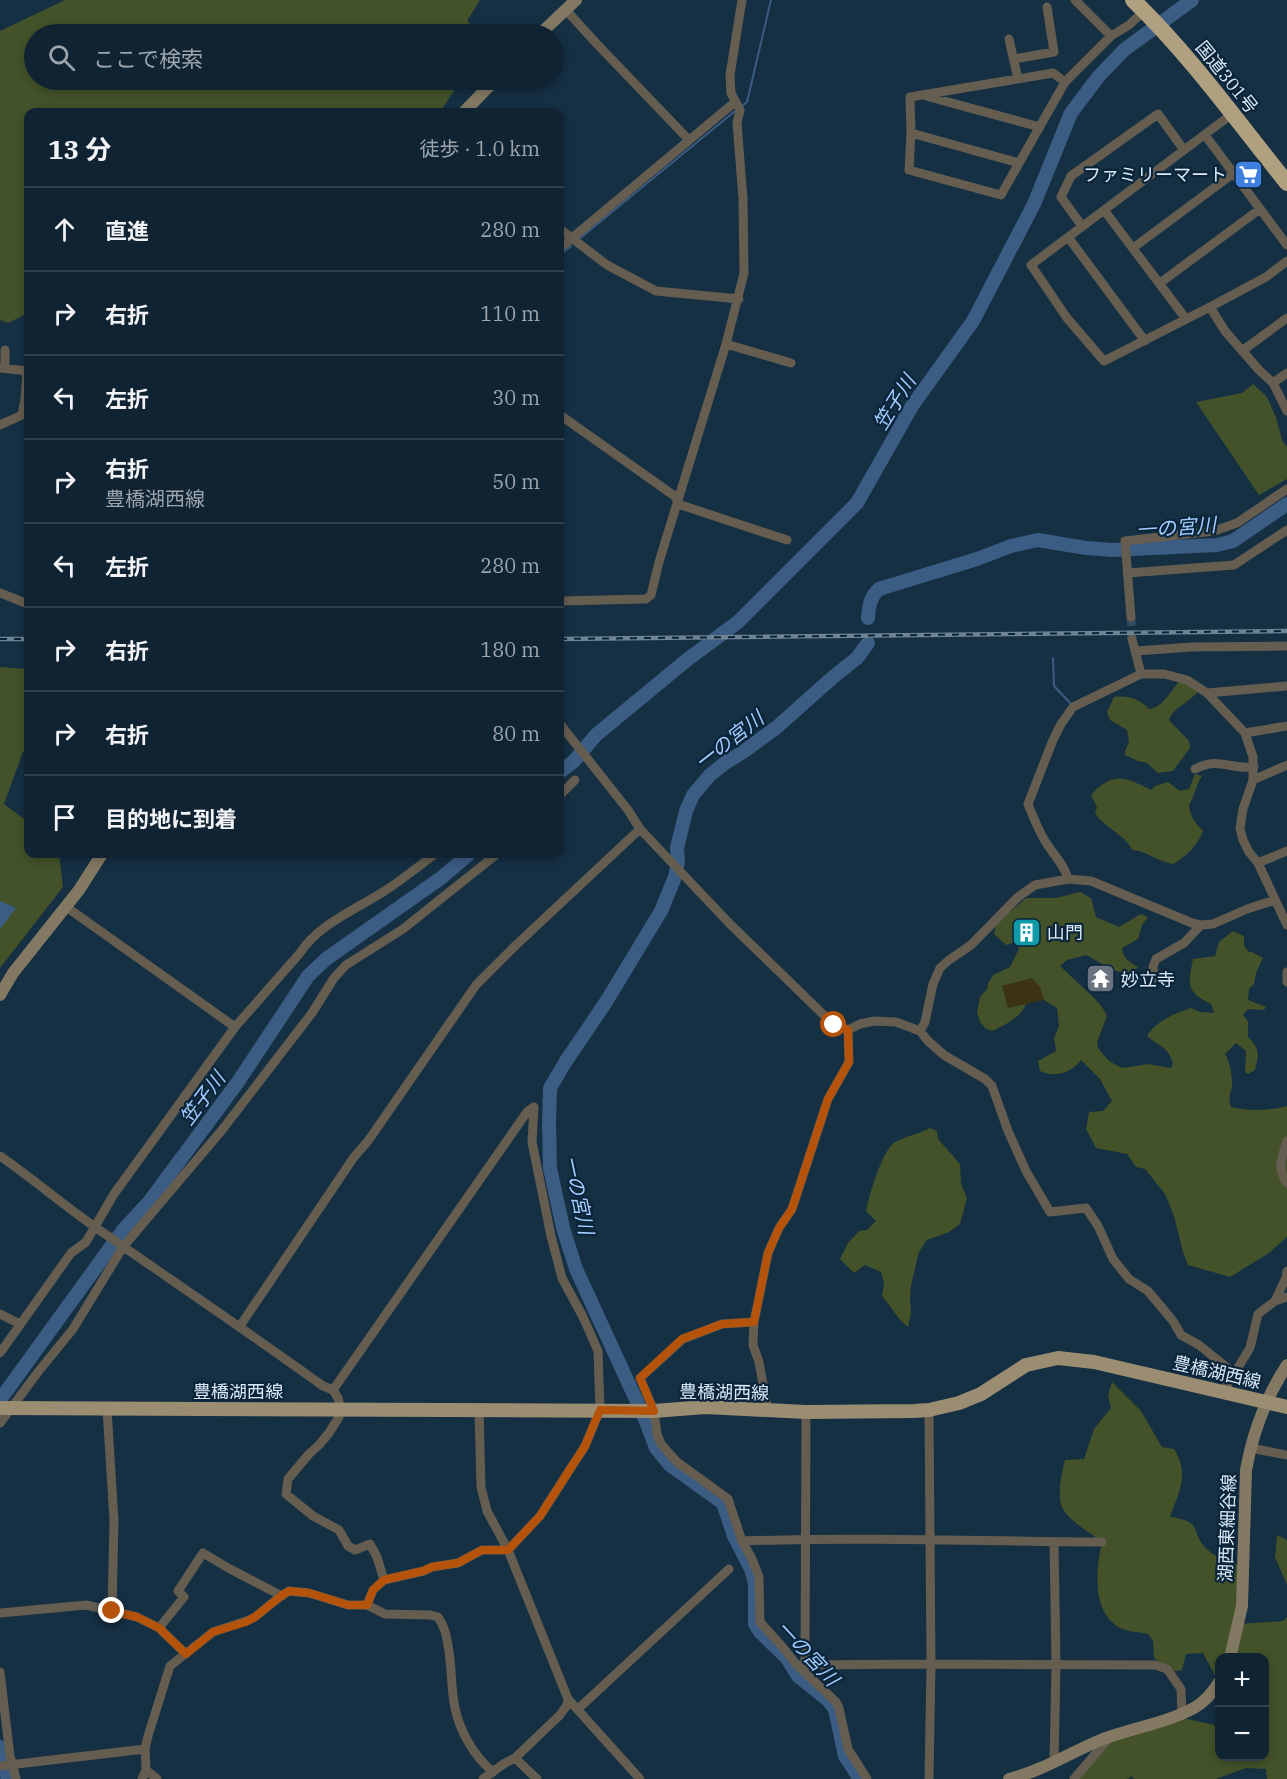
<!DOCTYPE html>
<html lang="ja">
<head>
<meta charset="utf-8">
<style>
	:root { --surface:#102332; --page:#1e2f3e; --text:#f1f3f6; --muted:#9ca4ac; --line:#30404d }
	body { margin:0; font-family:"IBM Plex Serif","Noto Sans JP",serif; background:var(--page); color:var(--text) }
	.controls { position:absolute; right:18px; bottom:18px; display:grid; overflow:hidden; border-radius:12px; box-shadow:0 3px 9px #0003 }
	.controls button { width:54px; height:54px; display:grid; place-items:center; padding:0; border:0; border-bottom:2px solid var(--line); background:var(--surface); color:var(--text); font:30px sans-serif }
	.stop { position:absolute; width:18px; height:18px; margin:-14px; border:4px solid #b45309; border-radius:50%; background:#fff }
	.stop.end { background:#b45309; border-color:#fff; box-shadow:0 2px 6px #0008 }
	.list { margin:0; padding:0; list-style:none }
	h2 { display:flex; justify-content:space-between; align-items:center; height:78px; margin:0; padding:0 24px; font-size:26px }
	h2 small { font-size:20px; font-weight:400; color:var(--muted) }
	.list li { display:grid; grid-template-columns:39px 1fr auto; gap:18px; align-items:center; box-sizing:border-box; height:84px; padding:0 24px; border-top:2px solid var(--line) }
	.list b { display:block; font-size:22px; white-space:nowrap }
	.list p { margin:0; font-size:20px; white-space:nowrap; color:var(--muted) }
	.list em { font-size:20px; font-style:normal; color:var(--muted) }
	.icon { flex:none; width:33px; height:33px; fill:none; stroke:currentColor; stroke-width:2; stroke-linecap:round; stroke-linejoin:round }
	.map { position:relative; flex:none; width:1287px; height:1779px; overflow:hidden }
	.search { position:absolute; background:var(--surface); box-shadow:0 3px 9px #0003; left:24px; top:24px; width:540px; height:66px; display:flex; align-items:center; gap:15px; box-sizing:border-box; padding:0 21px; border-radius:33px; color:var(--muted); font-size:22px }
	.panel { position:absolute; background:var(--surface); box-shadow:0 3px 9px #0003; left:24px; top:108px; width:540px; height:750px; border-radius:12px }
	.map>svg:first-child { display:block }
	.green { fill:#435229 }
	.sand { fill:#3c3313 }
	.water { fill:#3b5c83 }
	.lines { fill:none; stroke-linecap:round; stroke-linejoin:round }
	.stream { stroke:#3b5c83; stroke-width:2 }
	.river { stroke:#3b5c83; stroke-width:14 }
	.street-tunnel { stroke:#334b5e; stroke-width:9; stroke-dasharray:9 4.5; stroke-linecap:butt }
	.street { stroke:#645d50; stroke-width:9 }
	.secondary { stroke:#837963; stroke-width:12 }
	.primary { stroke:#9b8d72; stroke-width:14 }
	.highway { stroke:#b0a07f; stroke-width:16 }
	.rail-casing { stroke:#6e8394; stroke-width:4.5 }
	.rail { stroke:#0a2539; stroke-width:2; stroke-dasharray:7; stroke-linecap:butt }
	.route { stroke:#b45309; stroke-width:8 }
	.labels { text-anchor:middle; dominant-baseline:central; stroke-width:4.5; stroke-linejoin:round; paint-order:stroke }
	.street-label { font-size:18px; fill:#dae9f7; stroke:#0a2539 }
	.poi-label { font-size:18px; fill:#dae9f7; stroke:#0a2539; text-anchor:start }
	.water-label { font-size:20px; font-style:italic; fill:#a2ccff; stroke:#0a2539 }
</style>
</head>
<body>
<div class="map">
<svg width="1287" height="1779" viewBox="0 0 1287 1779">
	<rect width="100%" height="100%" fill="#152f43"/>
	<path class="green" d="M65 0H480L467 21 481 34H34V80H461L440 112H28V313L8 323 0 320V31Z
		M1253 384 1267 397 1276 417 1282 440 1287 447V479L1259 495 1196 402 1242 393Z
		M0 667 28 669V747L23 752 4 804 28 822V854H59L63 887 0 968Z
		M1181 679 1199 690C1191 702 1173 707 1169 720L1189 741 1190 748 1173 771 1158 773 1147 763 1138 761 1125 755V751L1129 742 1127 730 1110 720 1107 712 1114 697C1128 695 1140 699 1149 709 1163 708 1172 689 1181 679Z
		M1195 774 1202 776C1196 785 1195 795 1189 805 1190 816 1195 823 1203 831 1196 847 1188 855 1173 864 1158 862 1147 851 1132 850 1125 834 1104 828 1095 813L1097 807 1091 795C1113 771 1125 777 1151 790L1155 786 1168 782 1180 791 1189 789Z
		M1080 892 1091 898 1096 917 1119 927 1141 914 1148 917 1142 925 1138 939 1122 948C1123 958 1129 962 1138 967 1124 983 1100 961 1086 955L1067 960 1060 966 1094 998 1102 1007 1107 1016 1097 1042 1098 1048 1109 1061 1122 1068 1148 1064 1171 1068 1173 1064C1168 1046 1160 1047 1147 1036 1157 1020 1174 1014 1191 1008L1200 1012 1214 1013 1211 1004C1186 992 1188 985 1193 959L1215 956 1219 942 1233 931 1244 936V946L1249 952H1252L1263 958 1256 973 1254 984 1249 989 1248 1000 1266 1007 1264 1010 1248 1009 1243 1015 1248 1021V1037C1260 1049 1259 1054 1255 1070L1248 1074 1245 1072 1246 1051 1236 1043 1225 1054C1230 1062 1232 1074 1232 1083 1232 1095 1227 1093 1231 1107 1250 1111 1268 1111 1287 1106V1237L1269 1253 1230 1277 1188 1265 1183 1252 1174 1216 1165 1194 1145 1169 1136 1167 1127 1154 1096 1148 1086 1129 1089 1112 1103 1111 1112 1101 1100 1079 1081 1060C1071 1073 1056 1078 1040 1071L1038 1061 1056 1051 1054 1038 1059 1026 1057 1008 1036 995H1027C1026 999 1026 1002 1025 1006 1021 1017 1003 1026 992 1031L985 1028 980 1022 977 1013 980 997 987 989 988 984 993 975 1010 967 1019 949 1016 942 1006 945 994 934 996 924 1026 898H1056Z
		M930 1128 937 1131 938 1139 960 1164 961 1184 967 1198 960 1224 949 1232 927 1240 919 1252 911 1285 910 1298 911 1313 908 1327C897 1319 891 1306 882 1296L884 1283 881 1272 865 1265 854 1273 840 1259 848 1243 859 1231 867 1230 876 1221 866 1211C869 1196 882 1150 895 1142 906 1136 919 1134 930 1128Z
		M1112 1382 1141 1411 1162 1447 1174 1449C1190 1475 1179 1491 1170 1517 1207 1522 1187 1532 1209 1551 1218 1559 1232 1562 1243 1567L1239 1624 1283 1621 1287 1617V1779H1267L1266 1769 1246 1768 1216 1779H1134L1132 1776 1127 1779H1074L1109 1737 1174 1716 1219 1726 1220 1756H1264V1658H1220L1219 1683 1203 1653 1186 1654 1182 1670 1166 1673 1154 1657 1153 1641 1148 1634C1140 1632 1128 1632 1120 1628 1091 1611 1096 1570 1102 1542 1089 1531 1061 1518 1060 1499 1059 1486 1062 1472 1065 1460L1084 1459 1094 1429 1111 1408 1108 1395Z
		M1277 1535 1287 1540V1585L1275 1557Z"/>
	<path class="sand" d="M1032 978 1040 987 1044 1000 1008 1008 1002 986Z"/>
	<path class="water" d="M0 901 16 908 0 929Z"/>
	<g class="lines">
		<path class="stream" d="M742 106 747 102 771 0
			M579 239 735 111
			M560 255 571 246
			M1053 658 1054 686 1072 705"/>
		<path class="river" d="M868 618C869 606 870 597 879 589L977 559 1011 546 1038 540 1086 548 1112 550 1217 545 1233 541 1287 504
			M560 772 574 761 596 735 688 659 738 622 857 503 912 406 973 321 1034 204 1071 113 1099 76 1124 50 1192 0
			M0 1400 123 1230 149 1202 238 1082 308 976 326 959 441 878 469 854
			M0 1747 2 1759 8 1779
			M860 1779 845 1756 835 1709 828 1700 798 1676 787 1658 760 1632 755 1624V1583L751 1569 734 1536 723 1503 670 1465 656 1448 645 1419 576 1269 563 1228 550 1168 549 1124 550 1088 566 1061 606 1002 661 911 675 877 678 862 677 848 686 811 693 795 710 775 725 763 743 752 777 727 832 678 857 658 868 643"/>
		<path class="street-tunnel" d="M1131 617 1132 639"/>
		<path class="street" d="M1075 0 1111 36
			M566 10 596 43 689 140
			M1009 39 1018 79
			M1014 59 1054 52 1047 7
			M1065 82 1053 73 910 97 911 133 909 170 1001 195 1065 82 1111 36 1129 25 1144 11
			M926 96 1040 127
			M1232 114 1031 265 1067 318 1104 361 1210 307 1266 277 1287 261
			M911 133 1019 163
			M1205 135 1287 245
			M1104 210 1186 319
			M1082 226 1061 197 1071 176 1158 114 1184 150
			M560 229 607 265 656 291 739 299
			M1068 237 1145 341
			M560 248 735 102
			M1133 248 1234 173
			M1160 283 1260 209
			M1210 307 1225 331 1259 370 1273 383 1287 411
			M726 344 791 363
			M5 350V368
			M1242 351 1287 318
			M0 368 28 371
			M1273 383 1287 373
			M560 415 676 497 678 504 787 540
			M0 425 22 415 25 399 27 371
			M1128 573 1234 565 1287 530
			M0 593 28 604
			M560 601 646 599 651 595 659 562 726 344 744 273 743 199 737 123 740 110 731 93 730 75 742 0
			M1131 617 1125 541 1214 531 1237 523 1287 489
			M1132 639 1141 674
			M1136 651 1192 647 1287 646
			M1207 693 1287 686
			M560 724 628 810 640 829 729 923 834 1025 848 1030 860 1024 874 1021 896 1022 920 1031 928 1041 944 1055 985 1079 992 1086 1008 1131 1026 1171 1050 1212 1086 1208 1098 1226 1113 1259 1129 1279 1148 1291 1173 1321 1181 1335 1199 1345 1235 1374
			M1245 733 1287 726
			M1195 769C1219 756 1229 770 1254 767
			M1253 780 1287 765
			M560 795 575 780
			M1258 863 1287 851
			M1068 879C1065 865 1052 853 1045 841 1038 830 1033 816 1028 804L1053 740 1061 724 1073 707 1141 674H1164L1187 680 1207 693 1245 733 1253 757V780L1243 809 1240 828 1243 840 1249 852 1258 863 1287 925
			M65 906 235 1027
			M1287 972V982
			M1154 979 1153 967 1156 959 1184 943 1201 925
			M920 1031 925 1022 933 984 940 968 949 960 971 945 1018 897 1035 885 1068 879 1091 881 1192 923 1201 925 1213 924 1247 909 1275 900
			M1287 1141C1282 1158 1276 1167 1287 1183
			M0 1156C32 1178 62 1204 95 1227 171 1280 248 1332 323 1386L333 1390 338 1398 341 1410 339 1417 329 1433 319 1445 309 1454 288 1479 286 1494 313 1516 339 1530 348 1546 355 1550 370 1544 377 1557 384 1580
			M1275 1301 1286 1278 1287 1271
			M0 1314 20 1324
			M754 1322 722 1324 683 1339 640 1378 654 1411 657 1434 661 1444 677 1462 728 1499 742 1541 752 1559 759 1577 760 1622 780 1644 797 1665 836 1702 839 1708 848 1749 867 1779
			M240 1326 354 1157 368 1141 476 985 515 946 640 829
			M0 1353 71 1253 86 1242 114 1194 235 1027 300 953C318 924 359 908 386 890 403 879 419 866 435 854
			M333 1390 527 1112 534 1107
			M1223 1392 1250 1348 1258 1314 1275 1301 1287 1297
			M107 1409 114 1520 112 1611
			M479 1410 481 1487 487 1511 508 1550 568 1699 640 1779
			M768 1411 759 1362 753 1345 754 1322 768 1253 779 1228 792 1209 828 1099 849 1062 848 1030
			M0 1423 38 1372 73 1329 123 1247 222 1130 312 1013 334 978 346 965 403 929 497 854
			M1250 1448 1287 1455
			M742 1541C862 1537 982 1541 1102 1542
			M367 1605 373 1590 384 1580 424 1571 432 1567 458 1563 482 1550H508L540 1516 585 1446 600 1410 598 1351 583 1317 562 1278 551 1236 532 1142 534 1107
			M0 1613 86 1605 112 1611 137 1617 159 1628 186 1654
			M159 1628 184 1597 178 1591 203 1553 230 1569 282 1596
			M797 1665 931 1664 1155 1665 1167 1669 1181 1689 1182 1714
			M805 1665 806 1412
			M0 1672 10 1756 16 1779
			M578 1709 729 1569
			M515 1758 537 1779
			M1054 1762 1056 1665 1054 1542
			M0 1766 145 1749
			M146 1770 157 1779
			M142 1779 146 1770 145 1749 148 1736 170 1666 213 1632 246 1621 255 1617 281 1596 289 1591 309 1593 348 1605H367L385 1614 430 1615 438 1617C446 1628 447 1639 449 1652 452 1671 451 1690 455 1708 460 1732 474 1756 493 1772
			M483 1779 505 1763 515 1758 560 1715 567 1705 568 1699
			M929 1779 931 1664 929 1410
			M1074 1779 1108 1739"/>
		<path class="secondary" d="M540 34 576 0
			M464 112 495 80
			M0 995 13 973 79 890 102 854
			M1230 1658 1242 1606 1246 1470C1253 1432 1266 1397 1287 1365
			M1009 1779C1042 1771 1071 1752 1103 1739 1133 1728 1166 1723 1194 1708 1205 1702 1213 1692 1220 1681"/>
		<path class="primary" d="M0 1408 654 1411 705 1407 806 1412 914 1411 929 1410 959 1403 981 1394 1026 1365 1058 1358 1094 1362 1287 1407"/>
		<path class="highway" d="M1133 0C1190 55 1237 121 1287 183"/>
		<defs>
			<path id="rail" d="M0 639H28
				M560 639 1287 631"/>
		</defs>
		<use href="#rail" class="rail-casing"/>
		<use href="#rail" class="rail"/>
	</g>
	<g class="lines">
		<path class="route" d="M112 1611 137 1617 159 1628 186 1654 213 1632 246 1622 255 1617 281 1596 289 1591 309 1593 348 1605H367L373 1590 384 1580 423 1571 432 1567 458 1563 482 1550H508L540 1516 585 1446 600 1410 654 1411 640 1378 682 1339 722 1324 754 1322 768 1253 779 1228 792 1209 828 1099 849 1062 848 1030 834 1025"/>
	</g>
	<defs>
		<symbol id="supermarket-square" viewBox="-11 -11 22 22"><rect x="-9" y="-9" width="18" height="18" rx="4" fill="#3f7fe0" stroke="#0a2539"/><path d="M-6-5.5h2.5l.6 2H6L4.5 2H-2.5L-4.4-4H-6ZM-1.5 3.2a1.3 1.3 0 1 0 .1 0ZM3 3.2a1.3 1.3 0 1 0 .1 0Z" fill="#fff"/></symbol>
		<symbol id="building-square" viewBox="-11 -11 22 22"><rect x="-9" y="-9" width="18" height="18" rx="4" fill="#0f9aa8" stroke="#0a2539"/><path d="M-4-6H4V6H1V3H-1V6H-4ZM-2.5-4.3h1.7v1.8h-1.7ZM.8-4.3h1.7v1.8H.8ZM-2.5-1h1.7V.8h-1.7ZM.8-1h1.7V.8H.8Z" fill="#fff"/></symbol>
		<symbol id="temple-square" viewBox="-11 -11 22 22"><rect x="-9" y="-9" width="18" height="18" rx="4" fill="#6b7280" stroke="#0a2539"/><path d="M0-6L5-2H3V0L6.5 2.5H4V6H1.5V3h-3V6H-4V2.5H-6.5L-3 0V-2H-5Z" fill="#fff"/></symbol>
	</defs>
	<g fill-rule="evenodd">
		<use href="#supermarket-square" x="1232" y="158" width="33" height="33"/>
		<use href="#building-square" x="1010" y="916" width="33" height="33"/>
		<use href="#temple-square" x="1084" y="962" width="33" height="33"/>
	</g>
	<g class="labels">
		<g class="street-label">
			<text transform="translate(1227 77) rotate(51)">国道301号</text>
			<text transform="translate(1217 1372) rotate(13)">豊橋湖西線</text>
			<text x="238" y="1391">豊橋湖西線</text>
			<text transform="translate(724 1392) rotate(1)">豊橋湖西線</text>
			<text transform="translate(1227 1528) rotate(-88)">湖西東細谷線</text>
		</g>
		<g class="poi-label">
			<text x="1227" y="174" text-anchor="end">ファミリーマート</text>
			<text x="1047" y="932">山門</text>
			<text x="1121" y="979">妙立寺</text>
		</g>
		<g class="water-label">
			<text transform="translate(894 402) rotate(-58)">笠子川</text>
			<text transform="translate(1176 527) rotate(-4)">一の宮川</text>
			<text transform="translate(729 740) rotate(-38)">一の宮川</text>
			<text transform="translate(202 1098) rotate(-53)">笠子川</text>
			<text transform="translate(579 1195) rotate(78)">一の宮川</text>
			<text transform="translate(808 1653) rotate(47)">一の宮川</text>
		</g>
	</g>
</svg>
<div class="controls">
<button>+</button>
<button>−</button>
</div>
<div class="stop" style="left:834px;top:1025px"></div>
<div class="stop end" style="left:112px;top:1611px"></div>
<div class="search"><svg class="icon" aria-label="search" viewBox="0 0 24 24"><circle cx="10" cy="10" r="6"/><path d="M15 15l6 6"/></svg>ここで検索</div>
<section class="panel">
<h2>13 分<small>徒歩 · 1.0 km</small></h2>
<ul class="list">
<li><svg class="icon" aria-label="ahead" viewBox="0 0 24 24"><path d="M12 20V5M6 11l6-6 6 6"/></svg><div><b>直進</b></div><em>280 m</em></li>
<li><svg class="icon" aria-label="right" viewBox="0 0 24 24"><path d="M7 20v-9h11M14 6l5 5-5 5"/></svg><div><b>右折</b></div><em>110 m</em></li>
<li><svg class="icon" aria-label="left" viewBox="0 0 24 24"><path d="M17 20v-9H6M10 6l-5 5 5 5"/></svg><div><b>左折</b></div><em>30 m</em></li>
<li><svg class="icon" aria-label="right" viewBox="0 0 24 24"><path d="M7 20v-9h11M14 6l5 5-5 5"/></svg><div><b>右折</b><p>豊橋湖西線</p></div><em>50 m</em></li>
<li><svg class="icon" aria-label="left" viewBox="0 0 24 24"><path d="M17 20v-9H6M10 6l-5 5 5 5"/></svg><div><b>左折</b></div><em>280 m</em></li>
<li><svg class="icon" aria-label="right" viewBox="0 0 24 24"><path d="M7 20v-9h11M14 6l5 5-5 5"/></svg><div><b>右折</b></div><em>180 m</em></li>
<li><svg class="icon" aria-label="right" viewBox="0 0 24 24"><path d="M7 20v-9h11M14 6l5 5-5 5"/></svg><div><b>右折</b></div><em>80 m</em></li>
<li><svg class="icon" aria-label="arrive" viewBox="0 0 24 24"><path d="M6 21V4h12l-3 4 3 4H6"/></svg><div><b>目的地に到着</b></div></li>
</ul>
</section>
</div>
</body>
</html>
